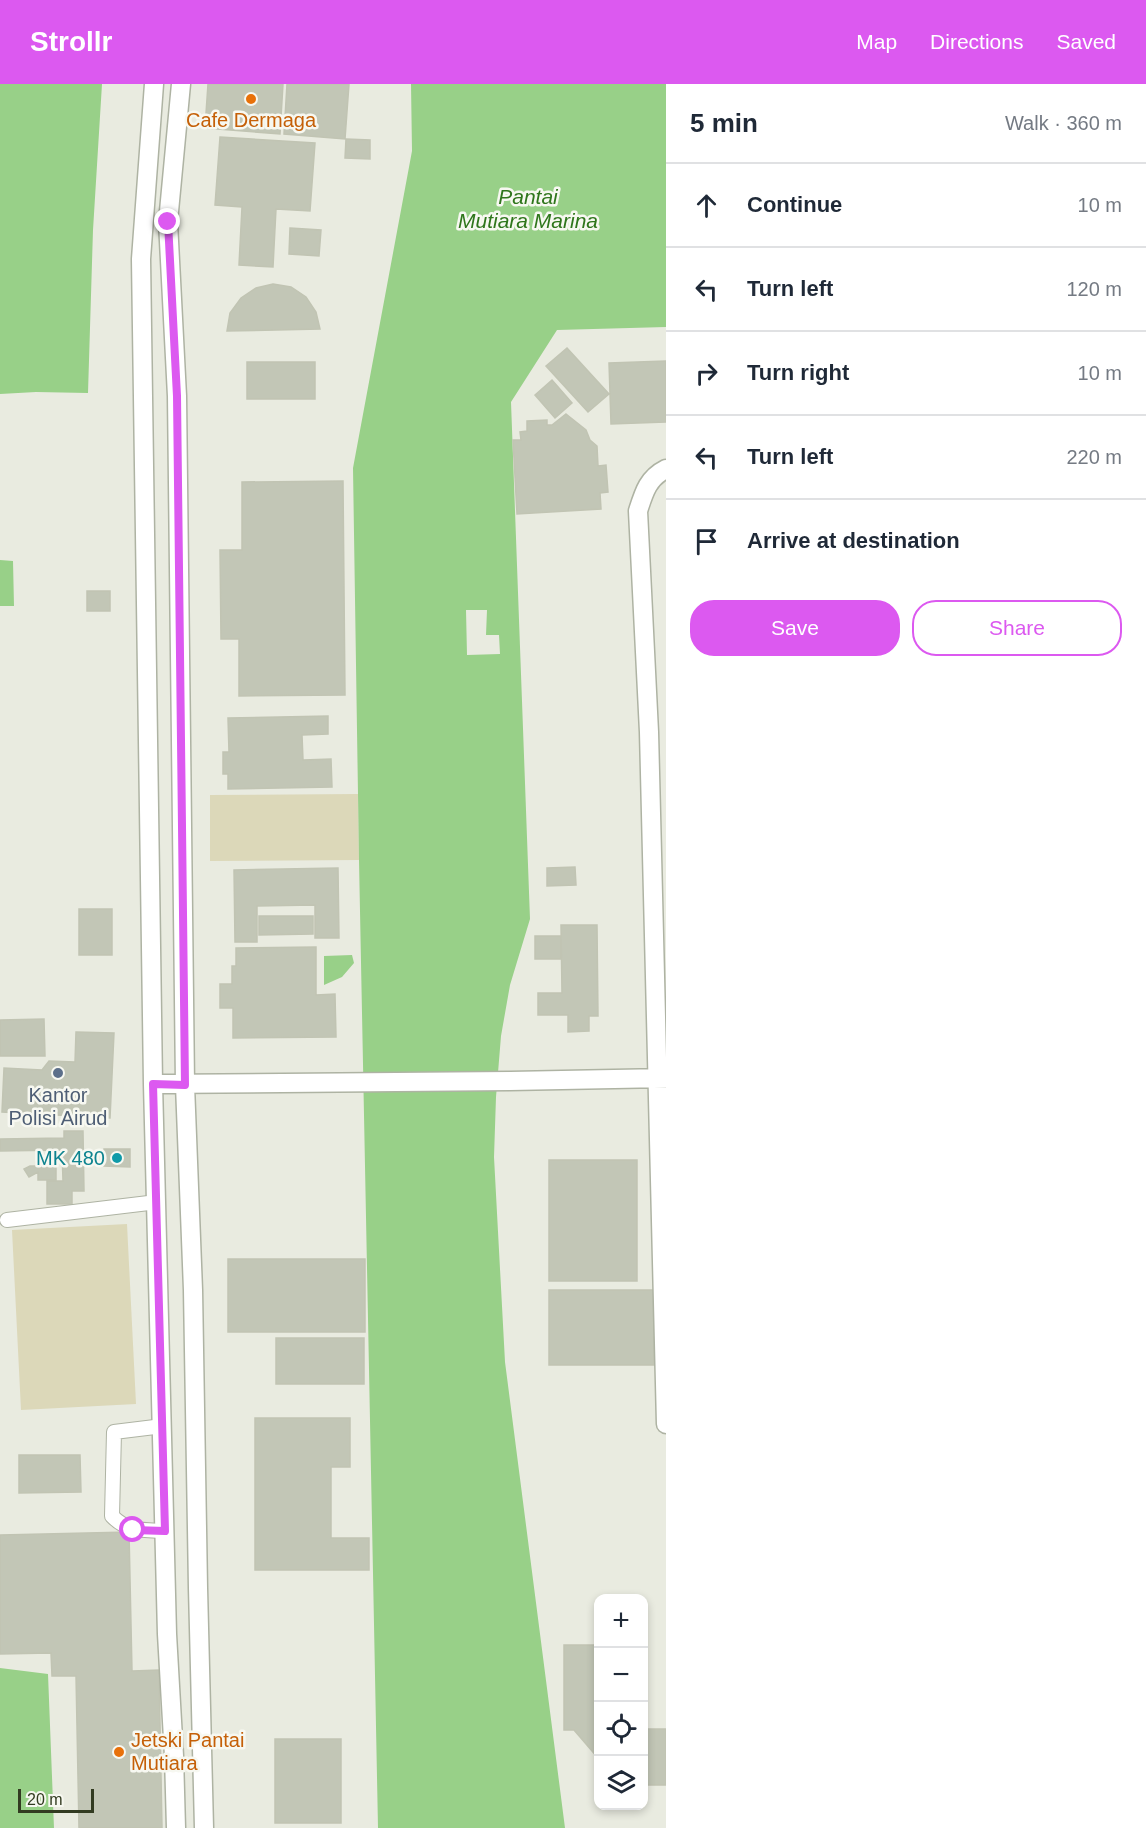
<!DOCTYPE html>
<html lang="en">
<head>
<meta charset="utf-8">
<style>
	:root { --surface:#fff; --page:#f6f6f7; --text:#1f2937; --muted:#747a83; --line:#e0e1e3; --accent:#dc59f0 }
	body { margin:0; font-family:Helvetica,sans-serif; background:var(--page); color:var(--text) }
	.controls { position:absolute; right:18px; bottom:18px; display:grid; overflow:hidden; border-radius:12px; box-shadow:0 3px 9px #0003 }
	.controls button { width:54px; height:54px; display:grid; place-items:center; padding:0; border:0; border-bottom:2px solid var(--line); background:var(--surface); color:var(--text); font:30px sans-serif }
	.scale { position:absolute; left:18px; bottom:15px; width:76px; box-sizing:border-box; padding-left:6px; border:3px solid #323b21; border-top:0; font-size:16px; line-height:21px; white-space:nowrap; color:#323b21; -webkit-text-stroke:4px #f7f8f1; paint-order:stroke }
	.stop { position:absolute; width:18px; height:18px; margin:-14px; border:4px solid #dc59f0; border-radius:50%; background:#fff }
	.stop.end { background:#dc59f0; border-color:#fff; box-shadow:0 2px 6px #0008 }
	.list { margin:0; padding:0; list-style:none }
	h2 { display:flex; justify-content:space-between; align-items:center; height:78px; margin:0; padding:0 24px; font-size:26px }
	h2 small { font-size:20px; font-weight:400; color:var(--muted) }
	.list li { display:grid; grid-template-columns:39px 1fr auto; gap:18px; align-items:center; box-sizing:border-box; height:84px; padding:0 24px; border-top:2px solid var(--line) }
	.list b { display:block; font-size:22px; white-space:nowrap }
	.list em { font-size:20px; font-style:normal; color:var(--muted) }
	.actions { display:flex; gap:12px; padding:18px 24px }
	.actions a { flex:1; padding:14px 0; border:2px solid var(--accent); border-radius:24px; text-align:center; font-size:21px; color:var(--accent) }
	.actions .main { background:var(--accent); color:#fff }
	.icon { flex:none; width:33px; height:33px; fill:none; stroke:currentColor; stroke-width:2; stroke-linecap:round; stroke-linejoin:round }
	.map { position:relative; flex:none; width:666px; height:1744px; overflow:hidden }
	header { display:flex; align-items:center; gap:36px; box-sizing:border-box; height:84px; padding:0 30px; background:var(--accent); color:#fff }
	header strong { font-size:28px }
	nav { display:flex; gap:33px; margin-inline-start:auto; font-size:21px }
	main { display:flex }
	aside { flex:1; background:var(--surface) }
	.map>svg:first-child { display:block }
	.green { fill:#dcd8b9 }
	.water { fill:#98d088 }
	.pier { fill:#e9ebe0 }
	.building { fill:#c2c6b6; stroke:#c1c4b3; stroke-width:1.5 }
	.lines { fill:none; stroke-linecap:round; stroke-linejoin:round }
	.lane-casing { stroke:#aeb3a3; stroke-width:16 }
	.street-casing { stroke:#aeb3a3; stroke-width:21 }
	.lane { stroke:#fff; stroke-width:14 }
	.street { stroke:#fff; stroke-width:18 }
	.route { stroke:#dc59f0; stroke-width:8 }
	.food-dot { fill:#e8710a; stroke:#f7f8f1; stroke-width:2 }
	.service-dot { fill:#5c6f8a; stroke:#f7f8f1; stroke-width:2 }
	.culture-dot { fill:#0f9aa8; stroke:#f7f8f1; stroke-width:2 }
	.labels { text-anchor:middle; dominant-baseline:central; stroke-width:5; stroke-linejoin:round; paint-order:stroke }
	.food-label { font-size:20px; fill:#c56008; stroke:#f7f8f1 }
	.service-label { font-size:20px; fill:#4e5e75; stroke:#f7f8f1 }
	.culture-label { font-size:20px; fill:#0d838f; stroke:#f7f8f1; text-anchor:end }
	.water-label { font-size:21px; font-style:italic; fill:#2f761c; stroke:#f7f8f1 }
</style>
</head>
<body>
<header>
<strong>Strollr</strong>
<nav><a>Map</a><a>Directions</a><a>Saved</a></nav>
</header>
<main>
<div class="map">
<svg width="666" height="1744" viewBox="0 0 666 1744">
	<rect width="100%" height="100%" fill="#e9ebe0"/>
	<path class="green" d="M358 710 359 776 210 777V711Z
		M127 1140 136 1320 21 1326 12 1146Z"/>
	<path class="water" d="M0 0H102L93 146 88 309 36 308 0 310Z
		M411 0H666V243L557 246 511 318 530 835 510 901 501 952 496 1013 494 1073 505 1278 565 1744H378L359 776 353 384 412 67Z
		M0 476 13 477 14 522H0Z
		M352 871 354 879 342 893 324 901V872Z
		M0 1584 48 1590 54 1744H0Z"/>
	<path class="pier" d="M466 526H487L486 551H499L500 570 467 571Z"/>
	<path class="building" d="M208 0H283L280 50 205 44Z
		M287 0H349L345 55 284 50Z
		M220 53 315 59 310 127 276 125 273 183 239 181 242 123 215 121Z
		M346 55 370 56V75L345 74Z
		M290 144 321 146 319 172 289 170Z
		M273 200 291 203 306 213 316 228 320 245 227 247 230 229 241 214 256 204Z
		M567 264 609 310 588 328 546 282Z
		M666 277V338L611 340 609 279Z
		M247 278H315V315H247Z
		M552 296 572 319 555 334 535 311Z
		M566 330 586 346 590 356 597 362 598 382 606 381 608 408 600 409 601 425 517 430 513 356H521L520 348 527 347V337L547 336V341H552Z
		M343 397 345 611 239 612V555H221L220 466H242V398Z
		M87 507H110V527H87Z
		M328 632V650L302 651 303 676 331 675 332 703 228 705V690H223V668H229L228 634Z
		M575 783 576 801 547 802V784Z
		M338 784 339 854H315V821L257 822V858H235L234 786Z
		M79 825H112V871H79Z
		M259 832H313V850L259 851Z
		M561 841H597L598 932H589V947L568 948V931H538V909H562Z
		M535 852H561V875H535Z
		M316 863V911L335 910 336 953 233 954V924H220V900H232V882H236V864Z
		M44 935 45 972H0V936Z
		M76 948 114 949 110 1034 2 1028 4 984 42 986 49 977 75 978Z
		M64 1047H83L84 1107H72V1120H47V1097H63L62 1066 0 1067V1055L64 1054Z
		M104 1065H130V1083L104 1082Z
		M549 1076H637V1197H549Z
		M36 1078H56V1096H38V1088L29 1093 24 1085 30 1082H36Z
		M228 1175H365V1248H228Z
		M549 1206H654V1281H549Z
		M276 1254H364V1300H276Z
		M255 1334H350V1383H331V1454H369V1486H255Z
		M19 1371H80L81 1408 19 1409Z
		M129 1448 132 1587 159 1586 162 1744H79L76 1592H52L51 1569 0 1570V1451Z
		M564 1561H598V1674L574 1646H564Z
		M644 1645H666V1701H644Z
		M275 1655H341V1739H275Z"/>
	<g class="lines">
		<defs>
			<path id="lane" d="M7 1136 157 1118
				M163 1342 114 1348 112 1432C127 1448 144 1446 165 1447"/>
			<path id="street" d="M154 0 141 175 153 1000 167 1550 174 1672 176 1744
				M181 0 168 138 177 312 185 1001 193 1206 198 1504 204 1744
				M666 385C648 394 644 408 638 427L649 648 666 1340
				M153 1000 510 997 666 994"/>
		</defs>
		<use href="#lane" class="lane-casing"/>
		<use href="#street" class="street-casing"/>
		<use href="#lane" class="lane"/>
		<use href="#street" class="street"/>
	</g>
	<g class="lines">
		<path class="route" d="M133 1446 165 1447 153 1000 185 1001 177 312 168 138"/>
	</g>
	<g class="food-dot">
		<circle cx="251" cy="15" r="6"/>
		<circle cx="119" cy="1668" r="6"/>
	</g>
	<circle class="service-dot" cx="58" cy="989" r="6"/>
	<circle class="culture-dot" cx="117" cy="1074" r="6"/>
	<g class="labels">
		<g class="food-label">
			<text x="251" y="36">Cafe Dermaga</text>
			<text x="131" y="1656" text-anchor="start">Jetski Pantai<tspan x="131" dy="23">Mutiara</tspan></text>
		</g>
		<g class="service-label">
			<text x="58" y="1011">Kantor<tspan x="58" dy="23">Polisi Airud</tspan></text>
		</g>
		<g class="culture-label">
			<text x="105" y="1074">MK 480</text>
		</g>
		<g class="water-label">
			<text x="528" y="112">Pantai<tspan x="528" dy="24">Mutiara Marina</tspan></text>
		</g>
	</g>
</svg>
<div class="controls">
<button>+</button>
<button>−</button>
<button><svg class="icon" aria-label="locate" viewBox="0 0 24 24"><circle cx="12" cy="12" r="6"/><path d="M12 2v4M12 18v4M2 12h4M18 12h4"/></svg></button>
<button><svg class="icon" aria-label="layers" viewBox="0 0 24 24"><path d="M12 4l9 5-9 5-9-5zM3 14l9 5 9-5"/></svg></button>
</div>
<div class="scale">20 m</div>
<div class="stop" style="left:133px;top:1446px"></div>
<div class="stop end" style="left:168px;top:138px"></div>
</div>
<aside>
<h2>5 min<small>Walk · 360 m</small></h2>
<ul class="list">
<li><svg class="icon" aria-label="ahead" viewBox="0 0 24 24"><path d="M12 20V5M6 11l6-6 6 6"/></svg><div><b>Continue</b></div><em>10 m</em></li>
<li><svg class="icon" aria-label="left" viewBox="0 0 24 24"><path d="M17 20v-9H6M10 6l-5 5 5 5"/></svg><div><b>Turn left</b></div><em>120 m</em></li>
<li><svg class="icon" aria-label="right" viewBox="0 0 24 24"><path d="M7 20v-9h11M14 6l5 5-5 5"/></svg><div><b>Turn right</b></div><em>10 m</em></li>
<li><svg class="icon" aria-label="left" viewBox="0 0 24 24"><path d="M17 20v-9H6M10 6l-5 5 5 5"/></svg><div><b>Turn left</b></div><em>220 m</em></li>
<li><svg class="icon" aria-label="arrive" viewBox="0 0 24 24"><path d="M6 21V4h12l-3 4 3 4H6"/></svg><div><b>Arrive at destination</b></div></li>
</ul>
<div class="actions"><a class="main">Save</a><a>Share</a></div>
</aside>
</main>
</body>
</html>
